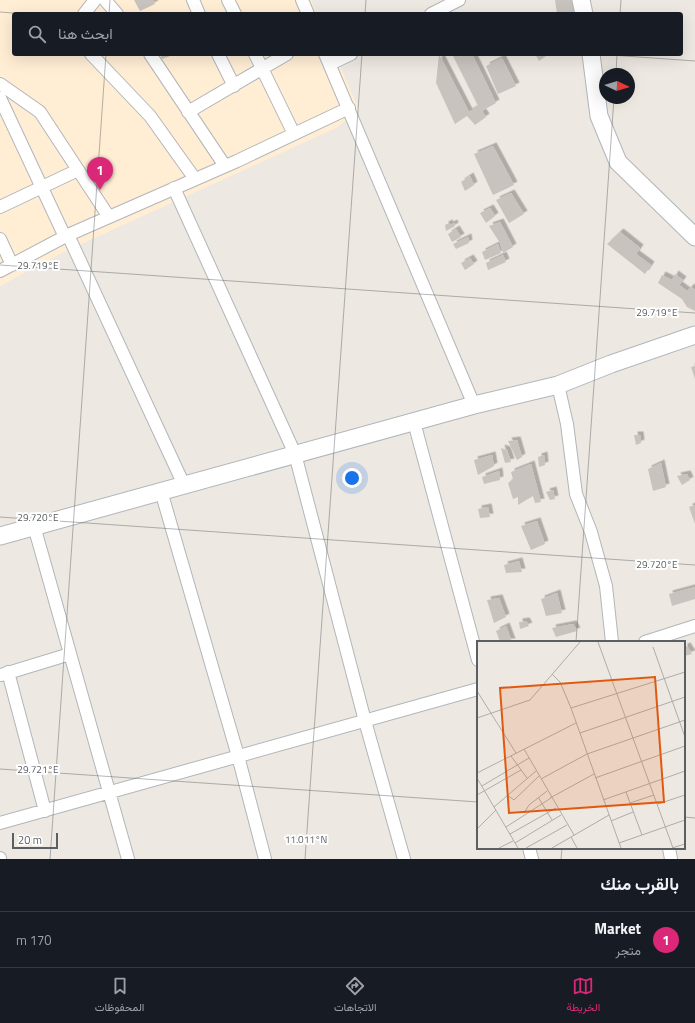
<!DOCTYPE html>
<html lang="ar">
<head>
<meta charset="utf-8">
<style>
	:root { --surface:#171b24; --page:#20242c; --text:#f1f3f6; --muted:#9ea1a6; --line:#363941; --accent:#db2777 }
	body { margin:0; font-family:"Titillium Web",Vazirmatn,sans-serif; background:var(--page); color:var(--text); direction:rtl }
	.compass { position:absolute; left:599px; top:68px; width:36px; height:36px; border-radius:50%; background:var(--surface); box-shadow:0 4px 16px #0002; rotate:94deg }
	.scale { position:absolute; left:12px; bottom:10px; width:46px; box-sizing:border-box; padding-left:4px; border:2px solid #5a5f63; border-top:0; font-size:11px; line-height:14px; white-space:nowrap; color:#5a5f63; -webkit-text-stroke:3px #fff; paint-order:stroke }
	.you { position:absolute; left:352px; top:478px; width:14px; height:14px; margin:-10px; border:3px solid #fff; border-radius:50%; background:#1a73e8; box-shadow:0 0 0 6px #1a73e833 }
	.badge { display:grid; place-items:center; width:26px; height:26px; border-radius:50%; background:var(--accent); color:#fff; font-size:13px; font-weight:700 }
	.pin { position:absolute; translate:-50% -33px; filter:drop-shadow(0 1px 2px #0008) }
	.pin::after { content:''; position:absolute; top:21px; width:14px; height:12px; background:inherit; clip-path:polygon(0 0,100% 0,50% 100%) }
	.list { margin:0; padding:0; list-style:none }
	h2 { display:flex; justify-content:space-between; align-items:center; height:52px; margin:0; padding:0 16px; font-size:17px }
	h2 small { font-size:13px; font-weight:400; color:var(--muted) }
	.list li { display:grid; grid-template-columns:26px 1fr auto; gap:12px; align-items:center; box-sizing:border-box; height:56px; padding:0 16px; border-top:1px solid var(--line) }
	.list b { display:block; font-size:15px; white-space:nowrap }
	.list p { margin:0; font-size:13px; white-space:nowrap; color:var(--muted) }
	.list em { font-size:13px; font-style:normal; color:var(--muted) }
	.icon { flex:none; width:22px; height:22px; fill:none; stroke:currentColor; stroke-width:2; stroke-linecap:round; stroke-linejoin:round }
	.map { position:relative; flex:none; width:695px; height:859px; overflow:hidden; direction:ltr }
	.search { position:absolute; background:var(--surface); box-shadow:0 4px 16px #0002; left:12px; right:12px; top:12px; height:44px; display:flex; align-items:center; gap:10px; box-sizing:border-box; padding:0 14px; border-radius:4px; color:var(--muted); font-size:15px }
	.sheet { height:108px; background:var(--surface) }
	nav { display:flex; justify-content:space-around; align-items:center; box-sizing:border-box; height:56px; border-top:1px solid var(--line); background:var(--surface); font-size:11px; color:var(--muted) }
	nav a { display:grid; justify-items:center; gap:2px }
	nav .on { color:var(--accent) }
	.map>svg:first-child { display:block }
	.commercial { fill:#ffedd4 }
	.building { fill:#c8c3be; filter:url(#shadow) }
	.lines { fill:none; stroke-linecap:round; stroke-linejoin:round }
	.street-casing { stroke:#b2b6b9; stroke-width:14 }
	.secondary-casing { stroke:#b1b6ba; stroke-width:19 }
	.street { stroke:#fff; stroke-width:12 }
	.secondary { stroke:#fff; stroke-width:17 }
	.ticks { fill:none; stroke:#5a5f63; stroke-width:1; stroke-opacity:0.45 }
	.inset-road { fill:none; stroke:#aeadab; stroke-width:1 }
	.view { fill:#e15910; fill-opacity:0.15; stroke:#e15910; stroke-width:2 }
	.inset-edge { fill:none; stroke:#5a5f63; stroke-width:2 }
	.ticks-label { font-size:10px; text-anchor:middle; fill:#5a5f63; stroke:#fff; stroke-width:4; stroke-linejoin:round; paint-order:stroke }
</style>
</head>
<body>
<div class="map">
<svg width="695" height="859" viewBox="0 0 695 859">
	<defs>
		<filter id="shadow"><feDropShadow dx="3.5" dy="-3.5" stdDeviation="0" flood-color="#0004"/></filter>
	</defs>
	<rect width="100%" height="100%" fill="#ede8e1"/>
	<path class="commercial" d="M0 0H311L317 14H14V54H335L359 110 336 128 64 252 0 286Z"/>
	<path class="building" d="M134 0H153L155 4 140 11Z
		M555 0H577L580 14H557Z
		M160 54H176L162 59Z
		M439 54 469 112 478 106 452 54H472L496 103 482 111 486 117 475 125 467 116 455 124 436 83Z
		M535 54H544L546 56 539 61Z
		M502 58 516 86 498 94 486 66Z
		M493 146 514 185 493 195 474 154Z
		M470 176 474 185 465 191 461 182Z
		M511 193 524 214 509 223 496 200Z
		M490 208 495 216 486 223 480 213Z
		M500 222 513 247 503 253 500 243 489 226Z
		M449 223 450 225 454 223 455 226 446 231 445 225Z
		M456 229 461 237 452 242 448 234Z
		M620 232 640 248 636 254 651 265 645 274 607 244Z
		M468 237 469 243 456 249 453 244Z
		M498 244 501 253 485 260 482 252Z
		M503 255 506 262 488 270 486 263Z
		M470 258 474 264 465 270 461 263Z
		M675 274 683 280 679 285 687 291 691 287 695 290V311L687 307 682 299 658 283 662 275 672 280Z
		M695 366V379L691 367Z
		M634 435H640L641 443 636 445Z
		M517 440 522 457 517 460 508 441Z
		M501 448 507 450 511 462 505 463Z
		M492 455 494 466 478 475 474 460Z
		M544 455 545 465 539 467 538 457Z
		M661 463 666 487 653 491 648 469Z
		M531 464 541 502 535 503 533 496 518 505V497L513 499 508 483 513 479 511 472Z
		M499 471 500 480 484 484 482 477Z
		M687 474 690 480 682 485 677 476Z
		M553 490 555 499 550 500 546 492Z
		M695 505V524L689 507Z
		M488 507 490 517 480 518 478 509Z
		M537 521 545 544 531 550 521 526Z
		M519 561 522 572 506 573 504 565Z
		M695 587V599L672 606 669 594Z
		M557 593 562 613 546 616 541 599Z
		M499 598 506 617 494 623 487 600Z
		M526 621 529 626 520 629 519 622Z
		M573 624 577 631 556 637 552 628Z
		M506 626 512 642H500L496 631Z
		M687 646 692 654 684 656V647Z"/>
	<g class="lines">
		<defs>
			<path id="street" d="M105 0 117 14
				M193 0 199 14
				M228 0 235 14
				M302 0 308 14
				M84 14 95 0
				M431 14 459 0
				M91 54 150 116 195 179
				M150 54 225 166
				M218 54 234 86
				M255 54 294 134
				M325 54 474 405
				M330 64 351 54
				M0 84 40 112 109 217
				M0 98 65 237
				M188 112 287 54
				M174 188 295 454 365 721 404 859
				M0 207 78 170
				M68 235 184 485
				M0 239 12 265
				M0 271 68 235 237 161 349 108
				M558 385 567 424 576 494 591 532 606 586 612 642
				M414 422 478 660
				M161 491 238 756 265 859
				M34 526 128 859
				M645 642 695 626
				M8 672 45 811
				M1 675 70 654
				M0 823 478 689
				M529 848 532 859
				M669 848 671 859
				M0 858V859"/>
			<path id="secondary" d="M581 0 584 14
				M591 54 599 116 618 162 695 237
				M0 536 474 405 558 385 611 364 695 335"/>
		</defs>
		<use href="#street" class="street-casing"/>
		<use href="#secondary" class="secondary-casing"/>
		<use href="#street" class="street"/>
		<use href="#secondary" class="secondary"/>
	</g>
	<path class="ticks" d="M0 12 25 14M109 14 110 0M365 14 366 0M620 14 621 0M597 54 695 61M616 74 617 54M0 265 695 313M0 517 695 565M576 642 614 98M0 769 478 802M684 817 695 818M50 859 106 54M305 859 362 54M561 859 562 848"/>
	<g transform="translate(477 641)">
		<rect width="208" height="208" fill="#ede8e1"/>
		<path class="inset-road" d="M121 1 196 207M176 6 208 96M75 33 83 41 94 67 144 207M0 50 39 112M94 67 208 31M0 77 53 59 103 1M103 92 208 56M47 108 97 194M34 115 50 137M0 132 99 82M0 137 41 207M118 137 208 105M64 138 110 113 208 79M5 145 52 117M149 151 165 194M0 154 44 129M30 154 37 159 62 135M61 156 75 179M73 157 117 133M126 159 208 130M153 162 177 154M181 163 208 154M17 166 59 130M47 172 52 164 70 150M134 180 156 171M29 186 74 157M0 188 19 169M33 193 79 167M94 196 100 207M38 202 84 174M142 202 208 179M22 207 36 200M49 207 90 184M75 207 132 174M195 207 208 203"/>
		<path class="view" d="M178 36 187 161 32 172 23 47Z"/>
		<rect width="208" height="208" class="inset-edge"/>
	</g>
	<g class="ticks-label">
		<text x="38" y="269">29.719°E</text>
		<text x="657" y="316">29.719°E</text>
		<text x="38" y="521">29.720°E</text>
		<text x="657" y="568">29.720°E</text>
		<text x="38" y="773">29.721°E</text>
		<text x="306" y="843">11.011°N</text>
	</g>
</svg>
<svg class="compass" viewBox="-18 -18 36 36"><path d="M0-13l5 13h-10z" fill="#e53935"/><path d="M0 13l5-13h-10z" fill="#9ea1a6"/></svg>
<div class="scale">20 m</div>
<div class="you"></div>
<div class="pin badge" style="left:100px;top:190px">1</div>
<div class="search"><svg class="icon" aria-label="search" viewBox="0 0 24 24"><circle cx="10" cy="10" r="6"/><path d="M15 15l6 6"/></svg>ابحث هنا</div>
</div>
<section class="sheet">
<h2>بالقرب منك<small></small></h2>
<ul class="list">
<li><span class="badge">1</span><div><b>Market</b><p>متجر</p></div><em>170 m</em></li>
</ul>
</section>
<nav>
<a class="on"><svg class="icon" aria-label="map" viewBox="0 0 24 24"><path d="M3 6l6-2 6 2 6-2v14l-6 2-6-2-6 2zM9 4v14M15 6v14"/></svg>الخريطة</a>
<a><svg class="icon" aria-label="directions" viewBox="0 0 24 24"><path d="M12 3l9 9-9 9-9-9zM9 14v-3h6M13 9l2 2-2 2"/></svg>الاتجاهات</a>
<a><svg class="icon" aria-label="saved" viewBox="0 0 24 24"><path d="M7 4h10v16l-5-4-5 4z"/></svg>المحفوظات</a>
</nav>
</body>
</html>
